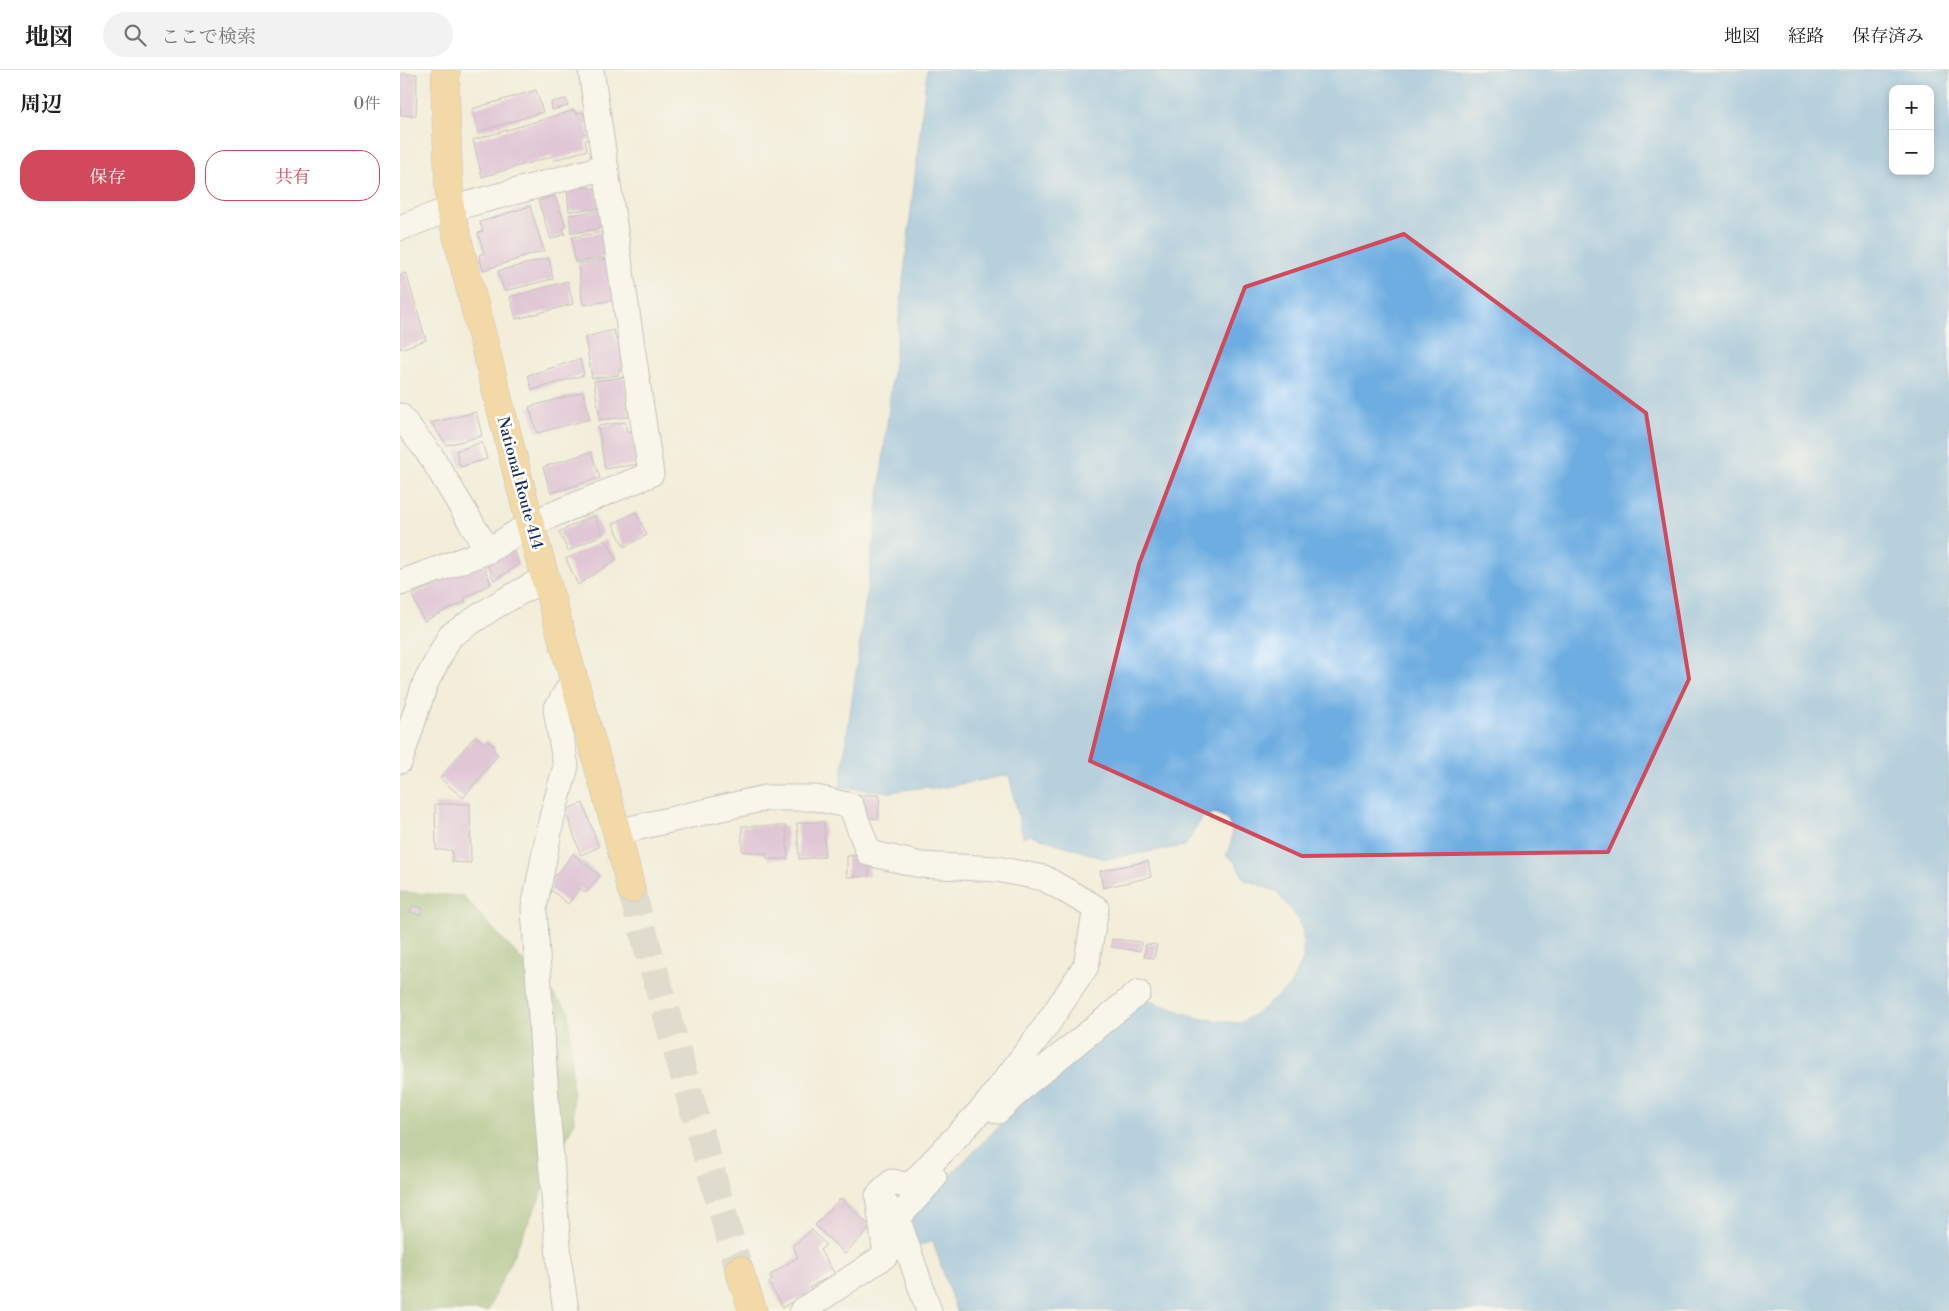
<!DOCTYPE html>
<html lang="ja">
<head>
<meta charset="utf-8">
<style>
	:root { --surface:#fff; --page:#f2f2f2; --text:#222; --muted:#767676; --line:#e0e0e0; --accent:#d1495b }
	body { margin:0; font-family:"Libre Bodoni","Noto Serif JP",serif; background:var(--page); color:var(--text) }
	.controls { position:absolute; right:15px; top:15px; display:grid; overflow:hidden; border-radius:10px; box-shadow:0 2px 8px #0003 }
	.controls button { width:45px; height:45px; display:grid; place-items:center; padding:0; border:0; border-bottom:1px solid var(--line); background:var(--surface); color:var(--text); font:25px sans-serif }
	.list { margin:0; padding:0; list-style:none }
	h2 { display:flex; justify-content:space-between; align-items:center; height:65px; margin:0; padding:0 20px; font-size:21px }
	h2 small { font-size:16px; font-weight:400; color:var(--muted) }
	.actions { display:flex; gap:10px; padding:15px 20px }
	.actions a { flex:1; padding:11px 0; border:1px solid var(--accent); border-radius:20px; text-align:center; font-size:18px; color:var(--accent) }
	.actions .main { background:var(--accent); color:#fff }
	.icon { flex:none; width:28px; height:28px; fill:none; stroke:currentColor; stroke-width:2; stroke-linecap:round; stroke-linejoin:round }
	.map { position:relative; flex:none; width:1549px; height:1241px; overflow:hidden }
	header { display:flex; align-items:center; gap:30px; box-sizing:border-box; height:70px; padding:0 25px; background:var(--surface); border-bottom:1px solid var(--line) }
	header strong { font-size:24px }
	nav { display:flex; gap:28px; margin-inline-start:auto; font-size:18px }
	.search { width:350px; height:45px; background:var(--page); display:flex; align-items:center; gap:12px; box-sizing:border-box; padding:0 18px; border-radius:28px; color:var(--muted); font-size:19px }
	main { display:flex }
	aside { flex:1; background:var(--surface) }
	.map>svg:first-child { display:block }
	.forest { fill:#8aae63; stroke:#526e60 }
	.water { fill:#6eade1; stroke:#446ea0; fill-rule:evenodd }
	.building { fill:#cc9ad2 }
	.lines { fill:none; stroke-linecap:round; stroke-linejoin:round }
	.trunk-tunnel { stroke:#c8c7c0; stroke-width:28; stroke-dasharray:28 14; stroke-linecap:butt }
	.minor-casing { stroke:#878e9c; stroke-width:27 }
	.trunk-casing { stroke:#878e9c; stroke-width:29 }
	.minor { stroke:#fff; stroke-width:25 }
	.trunk { stroke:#f2c26a; stroke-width:28 }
	.marked { fill:none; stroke:#d1495b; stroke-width:4; stroke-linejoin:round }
	.labels { text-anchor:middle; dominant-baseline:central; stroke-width:5; stroke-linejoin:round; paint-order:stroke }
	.street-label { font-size:16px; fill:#1b2f5e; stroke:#fff }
</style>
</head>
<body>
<header>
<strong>地図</strong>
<div class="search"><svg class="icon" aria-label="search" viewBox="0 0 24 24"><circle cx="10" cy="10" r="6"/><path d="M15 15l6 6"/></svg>ここで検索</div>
<nav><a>地図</a><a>経路</a><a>保存済み</a></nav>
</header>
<main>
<aside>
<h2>周辺<small>0件</small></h2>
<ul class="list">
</ul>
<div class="actions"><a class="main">保存</a><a>共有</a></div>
</aside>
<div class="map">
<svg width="1549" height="1241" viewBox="0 0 1549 1241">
	<rect width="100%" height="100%" fill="#fff"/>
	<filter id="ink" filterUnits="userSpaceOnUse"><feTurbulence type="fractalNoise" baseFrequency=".02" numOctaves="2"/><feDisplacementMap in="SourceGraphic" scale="10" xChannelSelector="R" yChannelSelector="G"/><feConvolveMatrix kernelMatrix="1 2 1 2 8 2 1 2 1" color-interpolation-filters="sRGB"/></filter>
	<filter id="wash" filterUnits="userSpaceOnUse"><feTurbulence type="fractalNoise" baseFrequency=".0096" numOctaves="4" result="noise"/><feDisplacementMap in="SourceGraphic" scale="20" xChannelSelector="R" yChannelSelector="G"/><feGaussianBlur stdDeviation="1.12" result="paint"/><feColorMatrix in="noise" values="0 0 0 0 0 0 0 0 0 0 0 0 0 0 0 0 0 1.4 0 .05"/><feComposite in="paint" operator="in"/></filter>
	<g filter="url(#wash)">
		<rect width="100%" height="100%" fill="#f3edd9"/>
		<path class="forest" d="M0 822 63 826 169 941 174 1052 88 1241H0Z"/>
		<path class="water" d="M527 0H1549V1241H556L533 1171 515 1177 504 1151 640 1015 744 929 802 949 840 953 861 940 889 917 903 890V862L897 848 876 821 845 810 834 791 826 785C832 775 835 759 826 749 824 746 818 745 815 743L802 748 785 776 705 789 631 765 623 767 609 705 534 719 526 717 490 722 440 717 474 469ZM1493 19H1530V101H1493Z"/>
		<g id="blocks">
			<path class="building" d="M0 4H17L16 46 0 45Z
				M136 20 143 42 78 62 72 39Z
				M166 29 168 36 152 40 151 32Z
				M175 40 176 44 183 42 190 69 185 71 187 80 154 90 153 86 82 107 73 70Z
				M187 117 196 119 198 139 169 141 167 119Z
				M155 126 166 157 163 158 165 164 151 169 138 131Z
				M130 136 144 181 83 200 79 185 84 183 78 163 83 161 80 152Z
				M200 141 202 155 199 156V159L171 163 169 145Z
				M205 162 208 187 175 192 172 167Z
				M149 188 153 209 104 221 98 201Z
				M208 189 214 230 183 235 178 194Z
				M6 203 26 270 0 279V205Z
				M168 211 173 234 116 249 110 227Z
				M214 260 216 270 219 269 226 299 219 300V305L192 308 185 267Z
				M180 289 184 305 132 320 128 305Z
				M224 307 229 347 200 350 194 311Z
				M183 322 190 349 137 363 129 337Z
				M76 342 82 366 47 375 31 353Z
				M225 352 227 362 232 361 238 394 205 399 198 356Z
				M82 372 87 389 60 397 56 381Z
				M191 382 200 408 151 423 143 397Z
				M236 442 247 465 224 477 213 454Z
				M194 445 203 464 168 481 159 462Z
				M206 470 217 489 178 515 166 489Z
				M113 479 119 495 94 510 86 490Z
				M82 490 91 514 64 528 66 531 24 551 12 525Z
				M75 666 84 673 87 670 95 677 94 680 98 685 63 728 40 708Z
				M457 725H480L478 749 457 746Z
				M183 733 199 777 181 785 165 740Z
				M35 734H70L71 793 52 792V780H36Z
				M424 752 425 787 399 789 397 753Z
				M342 756H386L388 789H367V784L342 781Z
				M173 784 200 806 186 823 180 818 168 834 150 819 152 816 149 814Z
				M469 785V806L447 807V786Z
				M748 791 751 807 703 818 700 801Z
				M12 836 23 838 20 845 10 842Z
				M712 869 742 872 740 881 711 877Z
				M746 874 757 875 754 888 744 887Z
				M441 1128 471 1157 445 1184 415 1155Z
				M412 1160 426 1175 420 1180 435 1204 410 1217 412 1221 383 1237 369 1213 373 1209 370 1205 398 1187 393 1176Z"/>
		</g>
	</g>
	<g filter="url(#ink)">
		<use href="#blocks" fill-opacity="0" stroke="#878e9c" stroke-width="1"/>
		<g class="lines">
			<path class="trunk-tunnel" d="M231 819 339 1200"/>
			<defs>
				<path id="minor" d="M0 158 50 139 206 97
					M0 346 31 386 88 481
					M0 513 88 481 130 454 251 404 191 0
					M0 691 25 614 50 566 95 536 145 508
					M217 762 365 728H416L451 736 469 783 521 795 597 799 644 808 696 838 686 896 646 956 588 1033 510 1116 492 1112 478 1126 486 1185 402 1241
					M598 1041 627 1013 738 923
					M486 1135 494 1144 500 1156 529 1241
					M497 1149 534 1108
					M166 1241 160 1200 146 1027 134 838 152 747 166 696 156 640 174 609"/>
				<path id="trunk" d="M46 0 45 20 50 139 130 454 217 762 231 819
					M339 1200 353 1241"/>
			</defs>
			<use href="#minor" class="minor-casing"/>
			<use href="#trunk" class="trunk-casing"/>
			<use href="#minor" class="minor"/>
			<use href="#trunk" class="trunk"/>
		</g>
	</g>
	<path d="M0 0H1549V1241H0ZM1004 164 1246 343 1289 609 1208 782 902 786 690 691 739 494 845 217Z" fill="#f3edd9" fill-opacity=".55" fill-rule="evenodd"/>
	<path class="marked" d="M1004 164 1246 343 1289 609 1208 782 902 786 690 691 739 494 845 217Z"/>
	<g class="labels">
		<g class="street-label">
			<text transform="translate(120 413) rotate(75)">National Route 414</text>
		</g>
	</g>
</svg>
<div class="controls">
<button>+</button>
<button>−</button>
</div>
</div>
</main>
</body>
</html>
